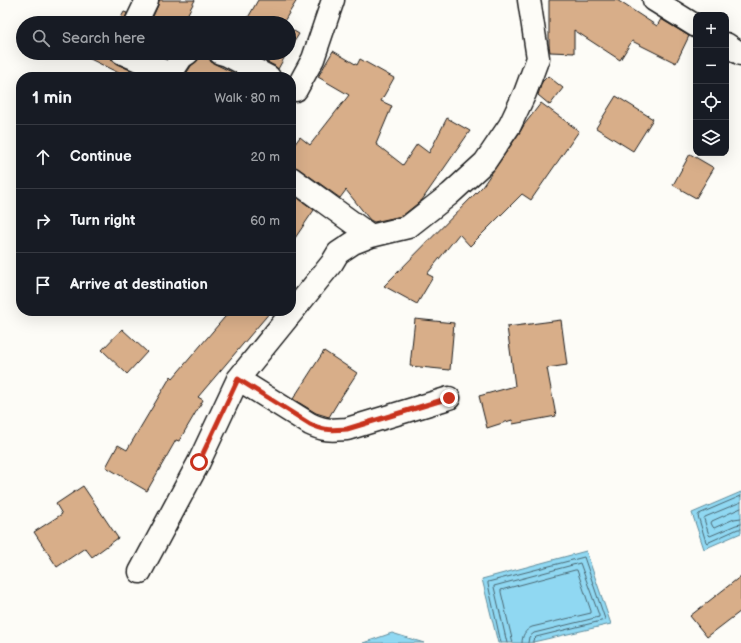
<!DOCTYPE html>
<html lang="en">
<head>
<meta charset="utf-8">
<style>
	:root { --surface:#171b24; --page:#20242c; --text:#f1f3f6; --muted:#9ea1a6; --line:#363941 }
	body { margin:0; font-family:"Balsamiq Sans",sans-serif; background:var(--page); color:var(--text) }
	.controls { position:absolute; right:12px; top:12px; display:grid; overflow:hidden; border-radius:8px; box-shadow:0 4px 16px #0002 }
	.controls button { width:36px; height:36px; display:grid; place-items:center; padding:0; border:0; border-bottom:1px solid var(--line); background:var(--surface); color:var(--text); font:20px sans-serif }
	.stop { position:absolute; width:12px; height:12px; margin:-9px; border:3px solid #c8321e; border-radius:50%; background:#fff }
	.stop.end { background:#c8321e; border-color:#fff; box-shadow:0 1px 4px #0008 }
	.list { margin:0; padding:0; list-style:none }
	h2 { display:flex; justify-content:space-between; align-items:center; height:52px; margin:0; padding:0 16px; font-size:17px }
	h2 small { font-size:13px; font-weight:400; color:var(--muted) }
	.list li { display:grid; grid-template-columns:26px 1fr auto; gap:12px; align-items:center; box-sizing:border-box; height:64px; padding:0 16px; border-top:1px solid var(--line) }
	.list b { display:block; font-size:15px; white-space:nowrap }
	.list em { font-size:13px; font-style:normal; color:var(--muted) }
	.icon { flex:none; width:22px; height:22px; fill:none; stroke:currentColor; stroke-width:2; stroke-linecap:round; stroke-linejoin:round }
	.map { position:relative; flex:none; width:741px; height:643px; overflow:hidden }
	.search { position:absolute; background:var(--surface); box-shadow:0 4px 16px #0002; left:16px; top:16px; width:280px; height:44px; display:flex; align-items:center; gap:10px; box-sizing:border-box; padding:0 14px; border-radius:22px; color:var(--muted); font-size:15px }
	.panel { position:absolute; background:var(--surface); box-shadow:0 4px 16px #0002; left:16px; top:72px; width:280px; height:244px; border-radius:16px }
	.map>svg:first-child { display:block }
	.water { fill:#90d8f2; stroke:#628d9c }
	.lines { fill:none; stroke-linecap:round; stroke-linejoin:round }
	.shore { stroke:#4a6772; stroke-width:1 }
	.building { fill:#d8ae89; stroke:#1c1c1c }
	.minor-casing { stroke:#1c1c1c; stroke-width:25 }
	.minor { stroke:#fdfcf7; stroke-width:22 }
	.route { stroke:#c8321e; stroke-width:5 }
</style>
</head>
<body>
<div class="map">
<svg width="741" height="643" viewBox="0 0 741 643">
	<rect width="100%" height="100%" fill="#fdfcf7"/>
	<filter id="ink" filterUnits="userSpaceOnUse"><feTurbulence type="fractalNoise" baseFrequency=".025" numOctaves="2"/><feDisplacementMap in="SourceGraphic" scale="8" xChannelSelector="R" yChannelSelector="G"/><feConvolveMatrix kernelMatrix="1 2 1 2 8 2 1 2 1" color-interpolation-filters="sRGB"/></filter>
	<g filter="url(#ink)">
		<path class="water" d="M741 492V533L704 549 692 513Z
			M586 551 611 624 529 643H498L482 579Z
			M392 633 424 643H363Z"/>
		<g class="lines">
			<path class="shore" d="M741 496 699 514 698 516 706 542 707 543 738 529H741
				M741 502 705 517 704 519 709 535 710 536 736 525 741 524
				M741 508 712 521 711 523 713 527 714 528 734 519 741 518
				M501 643 488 584V582L584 557 605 619V620L536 637 533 640V643
				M507 643 494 587V586L580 563 599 615V617L534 633 529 637 528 643
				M513 643 501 592V590L575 570H577L591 611V613L532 627C525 630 522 636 522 643"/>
		</g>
		<path class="building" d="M159 0H195L183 23H150L158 5Z
			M258 0H297L283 23H245Z
			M549 0H617L657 26 661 19 689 36 676 63 632 41 620 60 574 30V53L550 52 549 45Z
			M124 12 127 13 124 23H118Z
			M289 28 299 34 289 50Z
			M333 51 357 65 360 59 394 78 381 101 392 106 376 144 403 165 417 144 429 153 447 118 470 131 422 200 402 216 374 222 370 220 346 190 340 198 298 168 291 166V149L300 137 310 145 349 95 318 77Z
			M78 53H110L112 60 117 64 146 77H127Z
			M153 53H170L166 59Z
			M200 53H208V56L211 62 242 77H184L191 66 199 59Z
			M250 53H287L278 69 275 66Z
			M548 76 563 88 550 105 538 95 542 82Z
			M616 96 653 119 633 151 596 128Z
			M541 103 579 131 531 200 522 194 470 246 459 234 427 274 433 277 417 304 384 286 482 187 520 132 524 125Z
			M690 154 714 168 696 198 673 185Z
			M291 193 314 210 291 244Z
			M230 311H271L198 397 203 400 179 441 176 440 147 491 106 467 118 445 127 450 171 376 173 378Z
			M415 319 454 323 450 370 410 366Z
			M561 320 567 365 547 368 556 416 513 424 512 420 487 428 479 396 515 386 507 327Z
			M122 329 147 352 127 374 102 350Z
			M324 351 357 373 338 402 329 417 316 413 293 399Z
			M83 486 118 538 92 557 85 548 57 567 34 532 62 514 56 504Z
			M741 576V611L707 637 690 616Z"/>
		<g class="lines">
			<defs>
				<path id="minor" d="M654 0 696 26
					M136 23 147 0
					M726 44 741 54
					M122 53 159 69 170 75 182 57 188 53
					M220 53 227 55 269 77
					M291 88 296 90 313 59 333 0
					M291 178 371 236
					M238 379 310 424C325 431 331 430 347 429L449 398
					M140 572 199 462 238 379 332 263 338 253 353 243 371 236 408 227 450 194 485 162 510 125 525 93 538 58 529 0"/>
			</defs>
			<use href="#minor" class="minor-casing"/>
			<use href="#minor" class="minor"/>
		</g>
	</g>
	<g class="lines" filter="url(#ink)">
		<path class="route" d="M199 462 238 379 310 424C325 431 331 430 347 429L449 398"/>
	</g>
</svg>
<div class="controls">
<button>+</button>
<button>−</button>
<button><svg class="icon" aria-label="locate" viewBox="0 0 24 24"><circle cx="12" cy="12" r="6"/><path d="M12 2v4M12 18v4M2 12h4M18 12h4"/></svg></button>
<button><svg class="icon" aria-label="layers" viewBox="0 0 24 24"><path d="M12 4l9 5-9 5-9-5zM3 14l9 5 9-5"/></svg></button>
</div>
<div class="stop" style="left:199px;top:462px"></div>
<div class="stop end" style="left:449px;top:398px"></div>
<div class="search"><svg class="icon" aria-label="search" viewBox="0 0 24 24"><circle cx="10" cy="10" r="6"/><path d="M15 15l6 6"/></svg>Search here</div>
<section class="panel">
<h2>1 min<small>Walk · 80 m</small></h2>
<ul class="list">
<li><svg class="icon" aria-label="ahead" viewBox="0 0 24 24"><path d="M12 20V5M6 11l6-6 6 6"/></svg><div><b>Continue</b></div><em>20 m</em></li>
<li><svg class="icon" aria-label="right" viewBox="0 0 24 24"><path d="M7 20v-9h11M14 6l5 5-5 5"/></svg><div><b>Turn right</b></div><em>60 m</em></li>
<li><svg class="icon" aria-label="arrive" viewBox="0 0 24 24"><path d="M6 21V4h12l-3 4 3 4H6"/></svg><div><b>Arrive at destination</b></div></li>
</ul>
</section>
</div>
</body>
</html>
